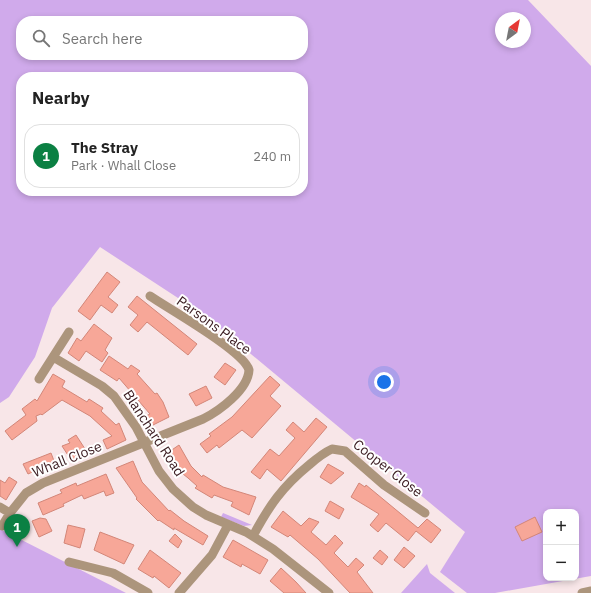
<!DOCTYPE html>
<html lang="en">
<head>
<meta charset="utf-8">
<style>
	:root { --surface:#fff; --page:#f6f6f6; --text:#222; --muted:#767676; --line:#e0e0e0; --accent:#0b8043 }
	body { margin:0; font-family:"IBM Plex Sans",sans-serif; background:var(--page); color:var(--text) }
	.controls { position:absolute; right:12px; bottom:12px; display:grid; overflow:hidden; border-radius:8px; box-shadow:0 2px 6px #0003 }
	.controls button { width:36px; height:36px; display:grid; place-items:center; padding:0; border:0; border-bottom:1px solid var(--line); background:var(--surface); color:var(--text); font:20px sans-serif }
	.compass { position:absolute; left:495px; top:12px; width:36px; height:36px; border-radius:50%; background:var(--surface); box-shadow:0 2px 6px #0003; rotate:32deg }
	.you { position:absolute; left:384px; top:382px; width:14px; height:14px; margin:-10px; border:3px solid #fff; border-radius:50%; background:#1a73e8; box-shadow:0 0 0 6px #1a73e833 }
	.badge { display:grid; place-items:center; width:26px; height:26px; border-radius:50%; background:var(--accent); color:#fff; font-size:13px; font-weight:700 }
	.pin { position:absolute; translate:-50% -33px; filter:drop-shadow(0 1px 2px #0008) }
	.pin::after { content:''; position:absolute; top:21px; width:14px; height:12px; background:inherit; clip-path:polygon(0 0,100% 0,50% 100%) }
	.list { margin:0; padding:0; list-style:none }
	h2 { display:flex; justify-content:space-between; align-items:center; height:52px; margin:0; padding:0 16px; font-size:17px }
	h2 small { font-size:13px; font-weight:400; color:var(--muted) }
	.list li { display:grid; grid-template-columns:26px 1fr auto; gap:12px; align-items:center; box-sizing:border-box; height:64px; margin:0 8px 8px; padding:0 8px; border:1px solid var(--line); border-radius:16px }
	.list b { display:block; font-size:15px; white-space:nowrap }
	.list p { margin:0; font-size:13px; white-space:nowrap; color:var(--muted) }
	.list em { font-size:13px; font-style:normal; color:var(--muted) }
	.icon { flex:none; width:22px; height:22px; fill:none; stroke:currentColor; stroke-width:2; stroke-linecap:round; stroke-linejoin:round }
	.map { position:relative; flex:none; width:591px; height:593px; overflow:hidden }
	.search { position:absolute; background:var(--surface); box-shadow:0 2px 6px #0003; left:16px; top:16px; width:292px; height:44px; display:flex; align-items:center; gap:10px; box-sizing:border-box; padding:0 14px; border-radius:16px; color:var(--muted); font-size:15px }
	.panel { position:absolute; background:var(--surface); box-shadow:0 2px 6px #0003; left:16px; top:72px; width:292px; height:124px; border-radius:16px }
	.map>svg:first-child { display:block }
	.green { fill:#d0aaeb; fill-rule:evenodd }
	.building { fill:#f7a798; stroke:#d38678 }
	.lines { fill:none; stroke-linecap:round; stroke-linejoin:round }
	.minor { stroke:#ac957c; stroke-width:9 }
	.labels { text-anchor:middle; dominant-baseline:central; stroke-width:4; stroke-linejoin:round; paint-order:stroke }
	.street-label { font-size:14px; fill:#3a1b20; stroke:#fff }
</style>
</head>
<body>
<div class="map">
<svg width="591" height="593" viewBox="0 0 591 593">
	<rect width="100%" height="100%" fill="#f8e6e8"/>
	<path class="green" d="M0 0H528L591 66V576L495 593H467L440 572 465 532 204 315 100 247 52 308 35 357 9 397 0 403ZM501 18H525V42H501ZM21 21H303V55H21ZM21 77H303V191H21ZM546 512H576V578H546Z
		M223 513 252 525 244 526 221 517Z
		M0 529 126 593H0Z
		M427 564 430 573 455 593H401Z"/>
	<path class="building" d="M107 272 120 282 108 297 118 305 112 313 101 305 90 320 78 311Z
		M137 296 197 344 188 355 147 322 138 332 130 325 138 315 128 307Z
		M94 324 112 338 105 350 108 353 102 362 86 351 79 361 68 353 77 338 81 341Z
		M109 356 128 369 131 365 140 371 137 374 155 394 157 393 163 402 169 417 151 426 146 416 150 414 119 378 117 381 100 370Z
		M225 363 236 370 225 385 214 377Z
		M53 374 65 381 62 387 87 402 89 399 103 408 101 411 116 425 119 423 126 440 107 449 103 440 112 436 90 416 62 400 42 415 41 414 36 416 37 421 12 440 5 431 26 415 22 409 35 399 37 401Z
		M270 376 280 385 270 396 281 406 252 438 242 430 219 448 217 445 207 453 200 444 211 436 209 434 232 417Z
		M206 386 212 398 196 406 189 394Z
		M316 418 327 427 281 481 267 469 260 479 251 472 270 449 279 456 295 438 286 430 293 422 304 432Z
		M76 435 87 452 73 463 62 446 70 443 68 440Z
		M179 445 191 466 202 477 203 475 223 487 256 497 249 515 231 506 233 502 214 495 212 498 195 488 197 486 188 478 178 470 175 471 171 464 169 465 163 456Z
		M51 453 56 466 40 473 39 469 28 474 23 464Z
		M133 461 142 482 169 511 170 510 184 521 208 536 203 545 174 528V530L159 520 158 521 136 499 137 498 116 468Z
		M328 464 344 473 331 484 320 477Z
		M106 474 114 493 106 496 104 491 84 499 82 495 63 504 64 506 43 515 38 503 62 493 60 490 76 483 77 486Z
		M9 477 17 482 6 500 0 496V480L5 483Z
		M359 483 365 487 366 485 418 528 427 519 441 530 431 543 416 531 408 541 386 523 378 532 370 525 379 514 351 497Z
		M330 501 344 509 339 519 325 511Z
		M283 511 301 526 309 518 319 522 311 532 326 545 335 535 343 543 334 553 348 567 356 558 364 565 357 572 373 593H350L318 559 290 535 288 537 271 527Z
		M535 517 542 532 522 541 515 527Z
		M40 518 46 519 52 531 39 537 32 521Z
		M68 525 85 529 80 548 64 543Z
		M100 532 134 545 124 564 94 550Z
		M175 534 182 541 178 548 169 541Z
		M233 540 268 560 260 574 242 564 241 567 223 557Z
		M404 547 415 556 404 568 394 560Z
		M150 550 181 573 169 588 154 576 153 578 138 569Z
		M380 550 388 557 382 565 373 558Z
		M281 568 296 582 306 593H284L270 581Z"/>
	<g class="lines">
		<path class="minor" d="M53 357 102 386 114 396 136 427 159 471 173 489 193 507 206 515 246 532 273 549 329 593
			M39 379 69 332
			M0 507 10 513 26 493 43 483 203 419C219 411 248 390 249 370 244 351 169 309 150 296
			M2 526 10 513
			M253 536C269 506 282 487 309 465 316 459 323 453 332 449L345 451 384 485 425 513
			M69 562 113 573 148 593
			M179 593 212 555 228 525
			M582 593 591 591"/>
	</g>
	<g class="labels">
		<g class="street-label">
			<text transform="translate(214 325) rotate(36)">Parsons Place</text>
			<text transform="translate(154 433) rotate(57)">Blanchard Road</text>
			<text transform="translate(67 459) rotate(-22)">Whall Close</text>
			<text transform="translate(388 468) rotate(38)">Cooper Close</text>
		</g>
	</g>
</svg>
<div class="controls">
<button>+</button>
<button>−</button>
</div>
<svg class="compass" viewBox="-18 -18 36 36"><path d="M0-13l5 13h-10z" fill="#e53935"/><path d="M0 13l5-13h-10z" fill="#767676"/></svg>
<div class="you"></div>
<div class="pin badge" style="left:17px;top:547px">1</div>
<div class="search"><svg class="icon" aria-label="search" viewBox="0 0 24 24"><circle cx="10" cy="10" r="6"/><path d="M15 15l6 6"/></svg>Search here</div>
<section class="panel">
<h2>Nearby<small></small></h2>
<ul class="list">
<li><span class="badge">1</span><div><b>The Stray</b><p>Park · Whall Close</p></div><em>240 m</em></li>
</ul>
</section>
</div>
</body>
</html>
